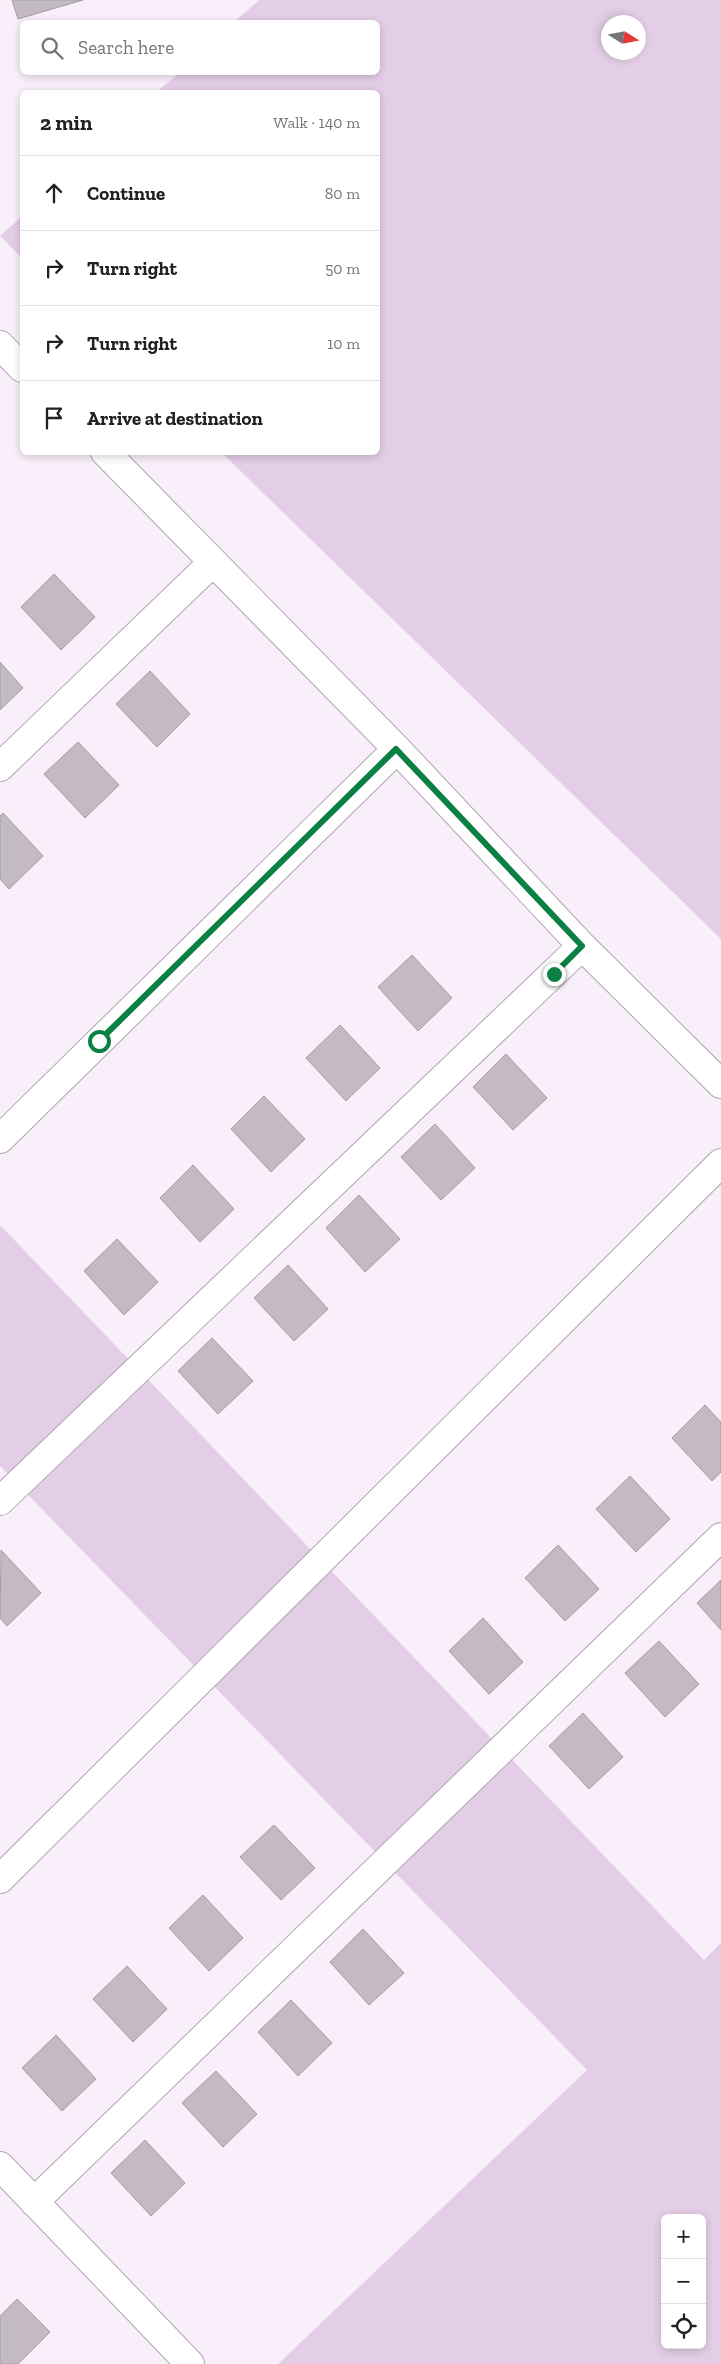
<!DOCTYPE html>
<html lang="en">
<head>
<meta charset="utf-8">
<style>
	:root { --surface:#fff; --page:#f6f6f6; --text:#202124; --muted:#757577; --line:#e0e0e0 }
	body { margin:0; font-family:"Zilla Slab",serif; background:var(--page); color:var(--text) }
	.controls { position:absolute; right:15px; bottom:15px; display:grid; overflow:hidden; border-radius:8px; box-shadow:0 2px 8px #0003 }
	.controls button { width:45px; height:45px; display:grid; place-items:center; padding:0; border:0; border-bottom:1px solid var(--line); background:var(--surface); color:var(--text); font:25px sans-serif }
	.compass { position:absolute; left:601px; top:15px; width:45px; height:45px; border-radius:50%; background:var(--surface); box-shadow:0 2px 8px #0003; rotate:101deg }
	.stop { position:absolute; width:15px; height:15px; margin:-11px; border:4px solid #0b8043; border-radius:50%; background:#fff }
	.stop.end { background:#0b8043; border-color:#fff; box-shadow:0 1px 5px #0008 }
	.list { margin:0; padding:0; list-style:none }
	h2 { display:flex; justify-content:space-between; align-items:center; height:65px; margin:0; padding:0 20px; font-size:21px }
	h2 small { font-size:16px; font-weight:400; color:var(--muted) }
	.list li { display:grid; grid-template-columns:32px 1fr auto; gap:15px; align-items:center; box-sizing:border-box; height:75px; padding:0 20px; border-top:1px solid var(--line) }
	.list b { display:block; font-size:19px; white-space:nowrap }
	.list em { font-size:16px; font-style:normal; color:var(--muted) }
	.icon { flex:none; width:28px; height:28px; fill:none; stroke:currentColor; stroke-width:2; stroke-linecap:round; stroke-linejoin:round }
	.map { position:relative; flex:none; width:721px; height:2364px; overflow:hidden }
	.search { position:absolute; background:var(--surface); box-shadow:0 2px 8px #0003; left:20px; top:20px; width:360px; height:55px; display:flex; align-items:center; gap:12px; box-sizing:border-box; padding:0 18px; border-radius:8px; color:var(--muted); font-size:19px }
	.panel { position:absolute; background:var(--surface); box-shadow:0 2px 8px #0003; left:20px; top:90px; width:360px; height:365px; border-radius:8px }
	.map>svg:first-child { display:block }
	.green { fill:#e4cee7; fill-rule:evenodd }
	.building { fill:#c3bac4; stroke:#a49ba5 }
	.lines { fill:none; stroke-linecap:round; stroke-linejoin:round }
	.minor-casing { stroke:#afa6b0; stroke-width:30 }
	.minor { stroke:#fff; stroke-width:28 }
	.route { stroke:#0b8043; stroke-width:6 }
</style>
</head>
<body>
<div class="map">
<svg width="721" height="2364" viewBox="0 0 721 2364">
	<rect width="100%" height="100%" fill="#f9effa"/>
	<path class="green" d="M259 0H721V939L222 453 378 452V92H157L179 73 378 72V22H234ZM638 22V52H608V22Z
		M22 216V258L0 236Z
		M0 1225 704 1960 721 1943V2364H278L587 2070 0 1466ZM665 2218H702V2345H665Z"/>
	<path class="building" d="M12 0H83L18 19Z
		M54 574 95 617 61 650 21 607Z
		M0 662 23 688 0 710Z
		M150 671 190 714 157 747 116 704Z
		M78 742 119 785 85 818 44 774Z
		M3 813 43 856 9 889 0 879V816Z
		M412 955 452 998 418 1031 378 987Z
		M340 1025 380 1068 346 1101 306 1058Z
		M506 1054 547 1098 513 1130 473 1087Z
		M264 1096 305 1139 271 1172 231 1129Z
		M435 1124 475 1168 441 1200 401 1157Z
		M193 1165 234 1209 200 1242 160 1198Z
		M359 1195 400 1239 365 1272 326 1228Z
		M117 1239 158 1282 124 1315 84 1271Z
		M288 1265 328 1309 294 1341 254 1298Z
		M212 1338 253 1381 218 1414 178 1371Z
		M705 1405 721 1422V1472L712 1481 672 1438Z
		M630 1476 670 1519 636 1552 596 1509Z
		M558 1545 599 1589 565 1621 525 1578Z
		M1 1550 41 1593 7 1626 0 1618Z
		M721 1580V1630L697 1603Z
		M483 1618 523 1662 489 1694 449 1651Z
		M659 1641 699 1684 665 1717 625 1673Z
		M583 1713 623 1757 589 1789 549 1746Z
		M274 1825 315 1868 281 1900 240 1857Z
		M203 1895 243 1938 209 1971 169 1928Z
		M363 1929 404 1973 369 2005 330 1962Z
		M127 1966 167 2009 133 2042 93 1999Z
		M291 2000 332 2043 298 2076 258 2032Z
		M56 2035 96 2079 62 2111 22 2068Z
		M216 2071 257 2114 223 2147 182 2103Z
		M145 2140 185 2183 151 2216 111 2173Z
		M17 2299 50 2332 18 2364H0V2316Z"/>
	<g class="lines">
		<defs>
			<path id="minor" d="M0 345 22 368
				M105 452 397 749 582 946 721 1084
				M0 767 212 563
				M0 1139 397 749
				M0 1501 582 946
				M0 1879 721 1163
				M0 2166 190 2364
				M34 2202 721 1537"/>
		</defs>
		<use href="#minor" class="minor-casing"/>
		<use href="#minor" class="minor"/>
	</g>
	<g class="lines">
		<path class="route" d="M99 1041 396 749 582 946 554 974"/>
	</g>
</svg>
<div class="controls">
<button>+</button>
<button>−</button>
<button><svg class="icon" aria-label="locate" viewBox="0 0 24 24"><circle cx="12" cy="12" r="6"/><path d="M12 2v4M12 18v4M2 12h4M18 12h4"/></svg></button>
</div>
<svg class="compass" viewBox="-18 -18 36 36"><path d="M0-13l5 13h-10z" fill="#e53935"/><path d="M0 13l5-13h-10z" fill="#757577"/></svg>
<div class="stop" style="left:99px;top:1041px"></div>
<div class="stop end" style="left:554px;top:974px"></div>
<div class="search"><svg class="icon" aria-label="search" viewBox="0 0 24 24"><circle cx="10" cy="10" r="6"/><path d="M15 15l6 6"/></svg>Search here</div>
<section class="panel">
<h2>2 min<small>Walk · 140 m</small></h2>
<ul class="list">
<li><svg class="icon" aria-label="ahead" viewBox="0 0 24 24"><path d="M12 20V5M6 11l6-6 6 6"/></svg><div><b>Continue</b></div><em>80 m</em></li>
<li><svg class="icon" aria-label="right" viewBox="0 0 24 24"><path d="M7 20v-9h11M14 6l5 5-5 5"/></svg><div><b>Turn right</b></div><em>50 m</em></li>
<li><svg class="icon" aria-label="right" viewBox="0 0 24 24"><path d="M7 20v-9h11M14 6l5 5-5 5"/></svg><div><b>Turn right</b></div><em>10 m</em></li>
<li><svg class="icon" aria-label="arrive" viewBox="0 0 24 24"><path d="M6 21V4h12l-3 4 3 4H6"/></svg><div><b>Arrive at destination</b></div></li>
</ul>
</section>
</div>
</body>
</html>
